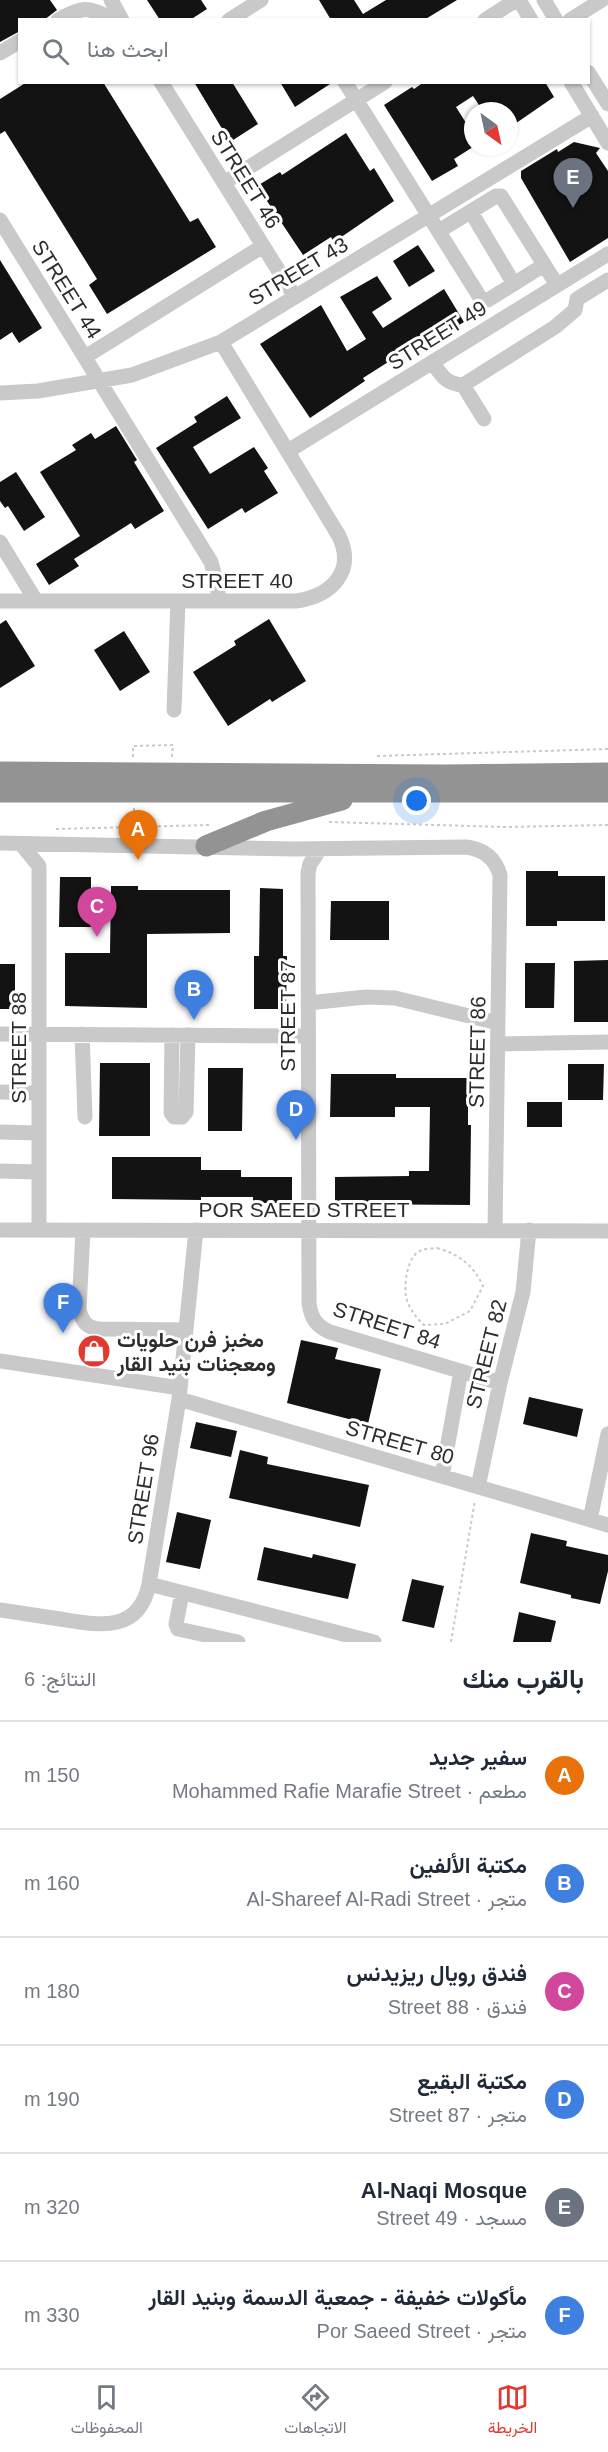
<!DOCTYPE html>
<html lang="ar">
<head>
<meta charset="utf-8">
<style>
	:root { --surface:#fff; --page:#f6f6f7; --text:#1f2937; --muted:#747a83; --line:#e0e1e3; --accent:#e13930 }
	body { margin:0; font-family:Arial,Vazirmatn,sans-serif; background:var(--page); color:var(--text); direction:rtl }
	.compass { position:absolute; left:464px; top:102px; width:54px; height:54px; border-radius:50%; background:var(--surface); box-shadow:0 2px 4px #0004; rotate:147deg }
	.you { position:absolute; left:417px; top:801px; width:21px; height:21px; margin:-15px; border:4px solid #fff; border-radius:50%; background:#1a73e8; box-shadow:0 0 0 9px #1a73e833 }
	.badge { display:grid; place-items:center; width:39px; height:39px; border-radius:50%; background:var(--accent); color:#fff; font-size:20px; font-weight:700 }
	.pin { position:absolute; translate:-50% -50px; filter:drop-shadow(0 2px 3px #0008) }
	.pin::after { content:''; position:absolute; top:32px; width:21px; height:18px; background:inherit; clip-path:polygon(0 0,100% 0,50% 100%) }
	.list { margin:0; padding:0; list-style:none }
	h2 { display:flex; justify-content:space-between; align-items:center; height:78px; margin:0; padding:0 24px; font-size:26px }
	h2 small { font-size:20px; font-weight:400; color:var(--muted) }
	.list li { display:grid; grid-template-columns:39px 1fr auto; gap:18px; align-items:center; box-sizing:border-box; height:108px; padding:0 24px; border-top:2px solid var(--line) }
	.list b { display:block; font-size:22px; white-space:nowrap }
	.list p { margin:0; font-size:20px; white-space:nowrap; color:var(--muted) }
	.list em { font-size:20px; font-style:normal; color:var(--muted) }
	.icon { flex:none; width:33px; height:33px; fill:none; stroke:currentColor; stroke-width:2; stroke-linecap:round; stroke-linejoin:round }
	.map { position:relative; flex:none; width:608px; height:1642px; overflow:hidden; direction:ltr }
	.search { position:absolute; background:var(--surface); box-shadow:0 2px 4px #0004; left:18px; right:18px; top:18px; height:66px; display:flex; align-items:center; gap:15px; box-sizing:border-box; padding:0 21px; border-radius:0px; color:var(--muted); font-size:22px }
	.sheet { height:726px; background:var(--surface) }
	nav { display:flex; justify-content:space-around; align-items:center; box-sizing:border-box; height:84px; border-top:2px solid var(--line); background:var(--surface); font-size:16px; color:var(--muted) }
	nav a { display:grid; justify-items:center; gap:3px }
	nav .on { color:var(--accent) }
	.map>svg:first-child { display:block }
	.building { fill:#131313 }
	.lines { fill:none; stroke-linecap:round; stroke-linejoin:round }
	.path { stroke:#c9c9c9; stroke-width:2; stroke-dasharray:3 3; stroke-linecap:butt }
	.minor { stroke:#c9c9c9; stroke-width:15 }
	.highway { stroke:#939393; stroke-width:21 }
	.labels { text-anchor:middle; dominant-baseline:central; stroke-width:6; stroke-linejoin:round; paint-order:stroke }
	.street-label { font-size:21px; fill:#2c2c2c; stroke:#fff }
	.poi-label { font-size:21px; font-weight:bold; fill:#2c2c2c; stroke:#fff; text-anchor:start }
</style>
</head>
<body>
<div class="map">
<svg width="608" height="1642" viewBox="0 0 608 1642">
	<rect width="100%" height="100%" fill="#fff"/>
	<path class="building" d="M0 0H50L57 10 44 20H20V31L0 42Z
		M147 0H201L207 9 190 20H160Z
		M319 0H354L363 14 386 0H457L424 20H331Z
		M27 82H103L190 222 198 218 216 247 107 314 89 285 97 279 5 131 0 134V99Z
		M194 82H232L258 124 230 142Z
		M280 82H333L295 107Z
		M424 82H545L554 97 509 128V111H483L473 96 456 107 473 134V147L454 159 458 166 432 181 384 105 412 87 414 89Z
		M346 133 370 171 374 168 394 201 334 242 331 237 303 255 257 186 280 172 282 175Z
		M574 142 600 148 596 153 608 171V238L570 262 521 178V171L557 149 558 152Z
		M418 245 435 271 409 287 393 261Z
		M0 260 42 328 19 343 12 332 0 340Z
		M377 276 392 299 372 312 383 328 444 289 464 322 438 338 435 334 404 352 363 378 365 381 310 418 260 344 321 305 347 351 366 339 340 297Z
		M227 396 241 418 193 447 210 474 254 447 268 468 264 471 278 493 245 513 242 508 208 529 156 448 197 422 194 417Z
		M116 426 137 460 134 462 164 511 135 529 131 523 74 559 79 566 49 585 36 564 80 536 40 472 76 450 72 445 91 433 95 439Z
		M16 472 45 517 24 531 8 506 5 508 0 501V482Z
		M269 619 306 681 272 702 270 699 228 726 193 672 236 645 234 641Z
		M6 620 35 666 0 688V624Z
		M124 631 150 672 120 691 94 650Z
		M526 871H558V876H605V921H557V926H526Z
		M60 877H91V927H59Z
		M111 886H138V890H230V933L147 934V1008L65 1006V953H110Z
		M260 888 283 889V956H287L286 1009H254V956H259Z
		M331 901H389V940H330Z
		M608 960V1022H574V961Z
		M525 963H555L554 1008H525Z
		M0 964H15V1009H0Z
		M100 1063H150V1136H99Z
		M568 1064H604L603 1100H568Z
		M208 1068H243L242 1131H208Z
		M331 1074H396V1078H468V1125H471L470 1205 335 1204V1177L409 1176V1171H429L430 1107H395V1117H330Z
		M527 1102H562V1127H527Z
		M112 1157H201V1170H241V1177H292V1203H253V1197H201V1200L112 1199Z
		M301 1340 338 1348 335 1359 381 1369 368 1424 287 1403Z
		M529 1397 583 1409 577 1437 523 1424Z
		M196 1422 237 1431 231 1457 190 1448Z
		M240 1450 268 1457 267 1464 369 1485 360 1527 229 1498Z
		M177 1512 211 1520 200 1569 166 1562Z
		M531 1533 567 1541 566 1546 608 1555V1571L600 1604 571 1598V1595L520 1583Z
		M264 1547 312 1558 313 1554 356 1564 348 1599 257 1580Z
		M412 1579 444 1586 434 1628 402 1621Z
		M519 1612 556 1621 551 1642H513Z"/>
	<g class="lines">
		<path class="path" d="M377 756 608 749
			M133 757V746L173 745 172 757
			M134 808V832
			M329 822 507 827 608 825
			M56 829 209 825
			M437 1248C459 1254 474 1266 483 1286L470 1311 445 1324 424 1325C416 1318 409 1308 406 1297 404 1283 407 1255 422 1250 426 1248 433 1249 437 1248Z
			M451 1642 475 1500"/>
		<path class="minor" d="M111 0 122 20
			M519 0 531 20
			M544 0 556 20
			M58 20C86 4 88 8 116 20
			M229 20 261 0
			M485 20 516 0
			M570 20 602 0
			M0 53 20 41
			M588 72 608 104
			M161 82 295 297
			M345 82 481 299 488 300 544 265
			M571 82 608 143
			M224 183 385 82
			M471 212 514 284
			M0 220 211 562 218 588V601
			M439 231 496 196H501L557 285
			M85 357 263 246
			M432 362C442 376 446 384 463 385L484 419
			M463 385 555 327 575 310 577 299 608 280
			M0 393 38 391 132 375 221 342 592 116
			M288 451 608 254
			M0 542 36 601
			M0 601H296C331 596 356 572 339 536L221 342
			M174 710 178 601
			M0 843 293 849 466 847C483 849 495 858 500 875L495 1230
			M21 844 39 866V1230
			M320 849 310 864 308 873 309 1303C311 1318 316 1326 330 1332L500 1383
			M308 1003 366 997 395 998 498 1023
			M0 1034 308 1036
			M82 1034 85 1117
			M172 1035 171 1113 174 1117H182L186 1112 188 1035
			M498 1044 608 1042
			M0 1092 39 1093
			M0 1132 39 1133
			M0 1171 39 1172
			M0 1230 608 1231
			M83 1230 79 1309C82 1322 87 1328 100 1329L186 1330
			M0 1361 180 1388
			M179 1399 608 1525
			M442 1476 461 1371
			M478 1487 500 1383 523 1292 529 1230
			M590 1520 608 1434
			M149 1584 374 1642
			M182 1593 176 1624 178 1629 238 1642
			M0 1610C20 1613 40 1616 60 1619 98 1625 139 1634 149 1584L179 1399 196 1230"/>
		<path class="highway" d="M0 772 443 775 608 773
			M0 792H608
			M206 846 266 821 342 800"/>
	</g>
	<defs>
		<symbol id="shop-disc" viewBox="-11 -11 22 22"><circle r="9.5" fill="#e13930" stroke="#fff"/><path d="M-5-2.5h2.3a2.7 3.5 0 0 1 5.4 0H5L5.5 6h-11ZM-1.5-2.5h3a1.5 2.3 0 0 0-3 0Z" fill="#fff"/></symbol>
	</defs>
	<g fill-rule="evenodd">
		<use href="#shop-disc" x="75" y="1332" width="38" height="38"/>
	</g>
	<g class="labels">
		<g class="street-label">
			<text transform="translate(246 179) rotate(58)">STREET 46</text>
			<text transform="translate(298 271) rotate(-31)">STREET 43</text>
			<text transform="translate(67 289) rotate(58)">STREET 44</text>
			<text transform="translate(437 335) rotate(-32)">STREET 49</text>
			<text x="237" y="580">STREET 40</text>
			<text transform="translate(287 1016) rotate(-90)">STREET 87</text>
			<text transform="translate(18 1048) rotate(-90)">STREET 88</text>
			<text transform="translate(477 1052) rotate(-89)">STREET 86</text>
			<text x="304" y="1209">POR SAEED STREET</text>
			<text transform="translate(387 1325) rotate(18)">STREET 84</text>
			<text transform="translate(486 1354) rotate(-76)">STREET 82</text>
			<text transform="translate(400 1442) rotate(16)">STREET 80</text>
			<text transform="translate(143 1489) rotate(-81)">STREET 96</text>
		</g>
		<g class="poi-label">
			<text x="117" y="1339">مخبز فرن حلويات<tspan x="117" dy="24">ومعجنات بنيد القار</tspan></text>
		</g>
	</g>
</svg>
<svg class="compass" viewBox="-18 -18 36 36"><path d="M0-13l5 13h-10z" fill="#e53935"/><path d="M0 13l5-13h-10z" fill="#747a83"/></svg>
<div class="you"></div>
<div class="pin badge" style="left:138px;top:860px;background:#e8710a">A</div>
<div class="pin badge" style="left:194px;top:1020px;background:#3f7fe0">B</div>
<div class="pin badge" style="left:97px;top:937px;background:#d1479c">C</div>
<div class="pin badge" style="left:296px;top:1140px;background:#3f7fe0">D</div>
<div class="pin badge" style="left:573px;top:208px;background:#6b7280">E</div>
<div class="pin badge" style="left:63px;top:1333px;background:#3f7fe0">F</div>
<div class="search"><svg class="icon" aria-label="search" viewBox="0 0 24 24"><circle cx="10" cy="10" r="6"/><path d="M15 15l6 6"/></svg>ابحث هنا</div>
</div>
<section class="sheet">
<h2>بالقرب منك<small>النتائج: 6</small></h2>
<ul class="list">
<li><span class="badge" style="background:#e8710a">A</span><div><b>سفير جديد</b><p>مطعم · Mohammed Rafie Marafie Street</p></div><em>150 m</em></li>
<li><span class="badge" style="background:#3f7fe0">B</span><div><b>مكتبة الألفين</b><p>متجر · Al-Shareef Al-Radi Street</p></div><em>160 m</em></li>
<li><span class="badge" style="background:#d1479c">C</span><div><b>فندق رويال ريزيدنس</b><p>فندق · Street 88</p></div><em>180 m</em></li>
<li><span class="badge" style="background:#3f7fe0">D</span><div><b>مكتبة البقيع</b><p>متجر · Street 87</p></div><em>190 m</em></li>
<li><span class="badge" style="background:#6b7280">E</span><div><b>Al-Naqi Mosque</b><p>مسجد · Street 49</p></div><em>320 m</em></li>
<li><span class="badge" style="background:#3f7fe0">F</span><div><b>مأكولات خفيفة - جمعية الدسمة وبنيد القار</b><p>متجر · Por Saeed Street</p></div><em>330 m</em></li>
</ul>
</section>
<nav>
<a class="on"><svg class="icon" aria-label="map" viewBox="0 0 24 24"><path d="M3 6l6-2 6 2 6-2v14l-6 2-6-2-6 2zM9 4v14M15 6v14"/></svg>الخريطة</a>
<a><svg class="icon" aria-label="directions" viewBox="0 0 24 24"><path d="M12 3l9 9-9 9-9-9zM9 14v-3h6M13 9l2 2-2 2"/></svg>الاتجاهات</a>
<a><svg class="icon" aria-label="saved" viewBox="0 0 24 24"><path d="M7 4h10v16l-5-4-5 4z"/></svg>المحفوظات</a>
</nav>
</body>
</html>
